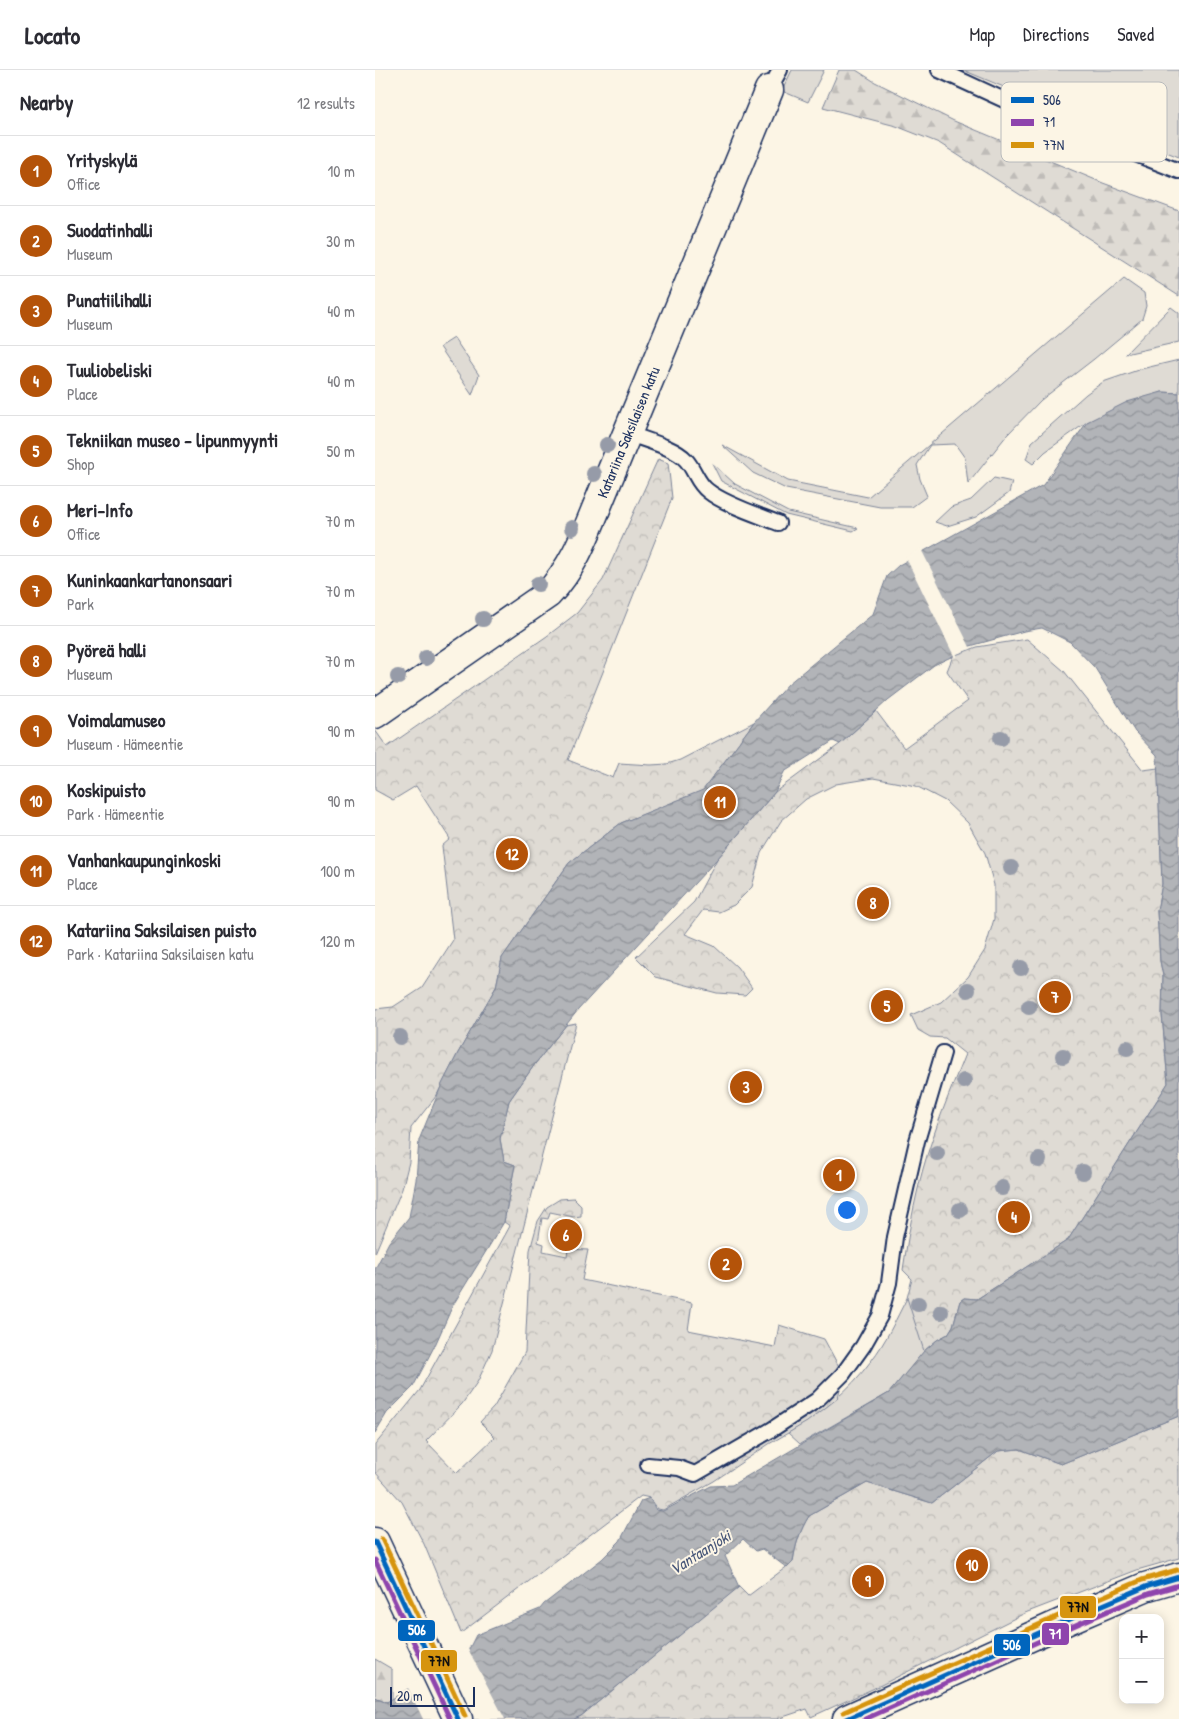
<!DOCTYPE html>
<html lang="en">
<head>
<meta charset="utf-8">
<style>
	:root { --surface:#fff; --page:#f7f7f7; --text:#2b2b33; --muted:#7c7c81; --line:#e1e1e2; --accent:#b45309 }
	body { margin:0; font-family:"Patrick Hand",sans-serif; background:var(--page); color:var(--text) }
	.controls { position:absolute; right:15px; bottom:15px; display:grid; overflow:hidden; border-radius:10px; box-shadow:0 2px 12px #0003 }
	.controls button { width:45px; height:45px; display:grid; place-items:center; padding:0; border:0; border-bottom:1px solid var(--line); background:var(--surface); color:var(--text); font:25px sans-serif }
	.scale { position:absolute; left:15px; bottom:12px; width:85px; box-sizing:border-box; padding-left:5px; border:2px solid #1b2f5e; border-top:0; font-size:14px; line-height:18px; white-space:nowrap; color:#1b2f5e; -webkit-text-stroke:4px #fcf5e5; paint-order:stroke }
	.you { position:absolute; left:471px; top:1139px; width:18px; height:18px; margin:-12px; border:4px solid #fff; border-radius:50%; background:#1a73e8; box-shadow:0 0 0 8px #1a73e833 }
	.badge { display:grid; place-items:center; width:32px; height:32px; border-radius:50%; background:var(--accent); color:#fff; font-size:16px; font-weight:700 }
	.pin { position:absolute; translate:-50% -50%; border:2px solid #fff; box-shadow:0 1px 5px #0006 }
	.list { margin:0; padding:0; list-style:none }
	h2 { display:flex; justify-content:space-between; align-items:center; height:65px; margin:0; padding:0 20px; font-size:21px }
	h2 small { font-size:16px; font-weight:400; color:var(--muted) }
	.list li { display:grid; grid-template-columns:32px 1fr auto; gap:15px; align-items:center; box-sizing:border-box; height:70px; padding:0 20px; border-top:1px solid var(--line) }
	.list b { display:block; font-size:19px; white-space:nowrap }
	.list p { margin:0; font-size:16px; white-space:nowrap; color:var(--muted) }
	.list em { font-size:16px; font-style:normal; color:var(--muted) }
	.map { position:relative; flex:none; width:804px; height:1649px; overflow:hidden }
	header { display:flex; align-items:center; gap:30px; box-sizing:border-box; height:70px; padding:0 25px; background:var(--surface); border-bottom:1px solid var(--line) }
	header strong { font-size:24px }
	nav { display:flex; gap:28px; margin-inline-start:auto; font-size:18px }
	main { display:flex }
	aside { flex:1; background:var(--surface) }
	.map>svg:first-child { display:block }
	.grass { fill:#dfdbd4; stroke:#7d8599 }
	.forest { fill:url(#forest-firs); stroke:#7d8599 }
	.park { fill:url(#park-crowns); stroke:#7d8599 }
	.water { fill:url(#water-waves); stroke:#767f94 }
	.pier { fill:#fcf5e5 }
	.lines { fill:none; stroke-linecap:round; stroke-linejoin:round }
	.service-casing { stroke:#1b2f5e; stroke-width:18 }
	.minor-casing { stroke:#1b2f5e; stroke-width:31 }
	.secondary-casing { stroke:#1b2f5e; stroke-width:31 }
	.service { stroke:#fcf5e5; stroke-width:14 }
	.minor { stroke:#fcf5e5; stroke-width:28 }
	.secondary { stroke:#fcf5e5; stroke-width:28 }
	.bus-1-casing { stroke:#fcf5e5; stroke-width:9 }
	.bus-2-casing { stroke:#fcf5e5; stroke-width:9 }
	.bus-3-casing { stroke:#fcf5e5; stroke-width:9 }
	.bus-1 { stroke:#0065bd; stroke-width:5 }
	.bus-2 { stroke:#8e44ad; stroke-width:5 }
	.bus-3 { stroke:#d6940e; stroke-width:5 }
	.tree { fill:#969ba8 }
	.labels { text-anchor:middle; dominant-baseline:central; stroke-width:4; stroke-linejoin:round; paint-order:stroke }
	.street-label { font-size:15px; fill:#1b2f5e; stroke:#fcf5e5 }
	.water-label { font-size:16px; font-style:italic; fill:#485779; stroke:#fcf5e5 }
	.key { fill:#fcf5e5; stroke:#b8babc; stroke-width:1 }
	.key-label { font-size:14px; fill:#1b2f5e }
	.line-badge { stroke:#fcf5e5; stroke-width:2 }
	.badge-label { font-size:14px; text-anchor:middle; font-weight:bold; fill:#fff }
	.pale-badge-label { font-size:14px; text-anchor:middle; font-weight:bold; fill:#111 }
</style>
</head>
<body>
<header>
<strong>Locato</strong>
<nav><a>Map</a><a>Directions</a><a>Saved</a></nav>
</header>
<main>
<aside>
<h2>Nearby<small>12 results</small></h2>
<ul class="list">
<li><span class="badge">1</span><div><b>Yrityskylä</b><p>Office</p></div><em>10 m</em></li>
<li><span class="badge">2</span><div><b>Suodatinhalli</b><p>Museum</p></div><em>30 m</em></li>
<li><span class="badge">3</span><div><b>Punatiilihalli</b><p>Museum</p></div><em>40 m</em></li>
<li><span class="badge">4</span><div><b>Tuuliobeliski</b><p>Place</p></div><em>40 m</em></li>
<li><span class="badge">5</span><div><b>Tekniikan museo - lipunmyynti</b><p>Shop</p></div><em>50 m</em></li>
<li><span class="badge">6</span><div><b>Meri-Info</b><p>Office</p></div><em>70 m</em></li>
<li><span class="badge">7</span><div><b>Kuninkaankartanonsaari</b><p>Park</p></div><em>70 m</em></li>
<li><span class="badge">8</span><div><b>Pyöreä halli</b><p>Museum</p></div><em>70 m</em></li>
<li><span class="badge">9</span><div><b>Voimalamuseo</b><p>Museum · Hämeentie</p></div><em>90 m</em></li>
<li><span class="badge">10</span><div><b>Koskipuisto</b><p>Park · Hämeentie</p></div><em>90 m</em></li>
<li><span class="badge">11</span><div><b>Vanhankaupunginkoski</b><p>Place</p></div><em>100 m</em></li>
<li><span class="badge">12</span><div><b>Katariina Saksilaisen puisto</b><p>Park · Katariina Saksilaisen katu</p></div><em>120 m</em></li>
</ul>
</aside>
<div class="map">
<svg width="804" height="1649" viewBox="0 0 804 1649">
	<defs>
		<pattern id="forest-firs" width="22" height="20" patternUnits="userSpaceOnUse" patternTransform="scale(1.25)"><rect width="22" height="20" fill="#dfdbd4"/><path d="M5 1l3.5 6h-7zM16 11l3.5 6h-7z" fill="#bfbcb8"/></pattern>
		<pattern id="park-crowns" width="20" height="18" patternUnits="userSpaceOnUse" patternTransform="scale(1.25)"><rect width="20" height="18" fill="#dfdbd4"/><path d="M2 6a3 3 0 1 1 6 0M12 15a3 3 0 1 1 6 0" fill="none" stroke="#bfbcb8"/></pattern>
		<pattern id="water-waves" width="16" height="10" patternUnits="userSpaceOnUse" patternTransform="scale(1.25)"><rect width="16" height="10" fill="#b2b4b8"/><path d="M0 5q4-4 8 0t8 0" fill="none" stroke="#909399"/></pattern>
	</defs>
	<rect width="100%" height="100%" fill="#fcf5e5"/>
	<filter id="ink" filterUnits="userSpaceOnUse"><feTurbulence type="fractalNoise" baseFrequency=".02" numOctaves="2"/><feDisplacementMap in="SourceGraphic" scale="10" xChannelSelector="R" yChannelSelector="G"/><feConvolveMatrix kernelMatrix="1 2 1 2 8 2 1 2 1" color-interpolation-filters="sRGB"/></filter>
	<g filter="url(#ink)">
		<path class="grass" d="M417 0H449L433 32 407 21Z
			M588 0H804V87L679 38Z
			M749 209 769 223 771 236 767 249 719 289 666 330 632 365 593 414 590 388 580 374 555 375 542 395 545 409 552 426 537 437H505L411 419 378 403 347 375 413 411 493 427Z
			M796 237 804 243V272L750 284Z
			M79 268 104 305 97 325 65 277Z
			M804 290V323L787 322 712 352 670 382 658 394 651 389 657 372 711 324 728 312 766 299Z
			M337 393 360 414 413 442 483 458 478 461 411 445 346 411Z
			M619 408 637 412 634 423 601 447 572 456 560 452 576 437 596 430Z
			M544 1225 582 1243 514 1323 425 1374 413 1363C445 1344 474 1321 496 1291 511 1272 521 1249 532 1228Z"/>
		<path class="forest" d="M464 0H481L500 12 579 51 728 113 804 141V226L564 73 521 56 448 37Z
			M0 1589 17 1599V1629L12 1632 0 1627Z"/>
		<path class="park" d="M283 389 293 393 297 428 193 690 238 708 244 693 276 695 292 694 305 690 379 652 328 721 246 753 194 793 127 888 121 917 83 983 62 1025 36 1058 34 1092 27 1119 0 1183V939L18 937 47 918 78 870 67 776 75 769 41 716 18 730 0 720V660L12 677 172 566 202 543 228 510Z
			M652 569 689 601 768 700 783 698 787 814 782 841 785 891 788 906 787 945 793 1013 693 1170 602 1229 589 1228 585 1231 578 1256 573 1264 562 1270 549 1281 532 1228 537 1209 528 1200C533 1166 539 1132 548 1099 559 1060 575 1022 590 984L570 968 555 967 543 960 536 945 566 932 593 907 610 880 619 849V815L610 783 593 753 570 731 541 716 498 708 461 714 431 729 406 751 386 783 377 817 359 835 344 842 328 840 310 864 339 876 362 897 377 918 370 925 342 923 281 907 261 887 319 832 342 789 400 722 465 674 501 641 529 678 593 631 572 601 578 586 602 577Z
			M201 953 117 1280 103 1311 87 1334 51 1371 82 1403 120 1367 105 1352 119 1337 150 1282 155 1180 163 1151 172 1137 185 1129 199 1128 206 1135V1146L199 1147 175 1142 173 1149 167 1148 163 1172 169 1174 168 1181 192 1186 193 1179 213 1180 207 1210 317 1233 313 1260 400 1277 404 1255 449 1269 468 1304 463 1328 432 1352 394 1374 339 1411 288 1440 283 1439 275 1428 266 1426 86 1563 49 1474 27 1432 0 1402V1375L45 1320 135 1156 129 1152 140 1095 129 1091 125 1069 134 1031 160 994 191 955Z
			M804 1346V1488L762 1500 650 1543 506 1615 436 1647 432 1639 402 1649H199L206 1646 353 1525 364 1517 373 1526 418 1492C420 1476 425 1460 434 1446L492 1413 557 1433 623 1381 644 1379 686 1394Z"/>
		<path class="water" d="M787 322 804 323V1346L686 1394 644 1379 623 1381 557 1433 492 1413 434 1446C425 1460 420 1476 418 1492L412 1498 387 1479 381 1481 368 1469 350 1486 364 1517 206 1646 199 1649H0V1627L12 1632 17 1629 93 1581 101 1565 165 1539 169 1534 227 1489 245 1471 266 1431 275 1428 281 1440 288 1441 336 1416 357 1415 514 1323 549 1281 562 1270 573 1264 578 1256 585 1231 589 1228 602 1229 693 1170 793 1013 787 944 788 906 785 891 782 841 787 814 782 685 760 662 720 598 695 572 667 558 649 561 581 580 578 586 559 595 513 630 465 674 458 671 409 702 400 722 342 789 203 940 160 994 134 1031 125 1069 129 1091 140 1095 129 1152 78 1235 61 1273 38 1317 12 1343 0 1363V1199L14 1172 34 1147 41 1110 44 1070 67 1014 83 983 121 917 127 888 194 793 246 753 328 720 379 652 413 614 498 544 512 506 524 495 668 415 712 352 752 332Z"/>
		<path class="pier" d="M546 479 596 579 583 582 580 588 531 488Z
			M92 1577 130 1649H48L32 1616 91 1579Z"/>
		<g class="lines">
			<defs>
				<path id="service" d="M564 0 664 46 804 101
					M394 20 405 0
					M252 363C269 370 299 377 311 390 320 400 322 413 333 421 349 434 383 445 403 453
					M273 1395 304 1398 320 1404 396 1360 442 1330 468 1304 488 1276 505 1246 514 1213 520 1167 542 1071 568 983"/>
				<g id="minor">
					<path id="s1" d="M0 644 173 524C199 497 211 463 225 429L394 20"/>
				</g>
				<path id="secondary" d="M0 1472 83 1649
					M472 1649 702 1546 770 1517 804 1507"/>
			</defs>
			<use href="#service" class="service-casing"/>
			<use href="#minor" class="minor-casing"/>
			<use href="#secondary" class="secondary-casing"/>
			<use href="#service" class="service"/>
			<use href="#minor" class="minor"/>
			<use href="#secondary" class="secondary"/>
			<defs>
				<path id="bus-1" d="M0 1472 83 1649
					M472 1649 702 1546 770 1517 804 1507"/>
				<path id="bus-2" d="M0 1490 75 1649
					M490 1649 705 1553 773 1524 804 1515"/>
				<path id="bus-3" d="M7 1469 90 1646
					M469 1642 699 1539 767 1510 802 1500"/>
			</defs>
			<use href="#bus-1" class="bus-1-casing"/>
			<use href="#bus-2" class="bus-2-casing"/>
			<use href="#bus-3" class="bus-3-casing"/>
			<use href="#bus-1" class="bus-1"/>
			<use href="#bus-2" class="bus-2"/>
			<use href="#bus-3" class="bus-3"/>
		</g>
		<g class="tree">
			<circle cx="232" cy="375" r="8"/>
			<circle cx="219" cy="404" r="8"/>
			<circle cx="197" cy="458" r="8"/>
			<circle cx="163" cy="514" r="8"/>
			<circle cx="108" cy="549" r="8"/>
			<circle cx="51" cy="588" r="8"/>
			<circle cx="23" cy="607" r="8"/>
			<circle cx="626" cy="668" r="8"/>
			<circle cx="636" cy="798" r="8"/>
			<circle cx="646" cy="898" r="8"/>
			<circle cx="593" cy="920" r="8"/>
			<circle cx="654" cy="937" r="8"/>
			<circle cx="25" cy="967" r="8"/>
			<circle cx="752" cy="978" r="8"/>
			<circle cx="688" cy="986" r="8"/>
			<circle cx="589" cy="1011" r="8"/>
			<circle cx="562" cy="1083" r="8"/>
			<circle cx="664" cy="1090" r="8"/>
			<circle cx="708" cy="1102" r="8"/>
			<circle cx="627" cy="1118" r="8"/>
			<circle cx="585" cy="1140" r="8"/>
			<circle cx="543" cy="1234" r="8"/>
			<circle cx="566" cy="1242" r="8"/>
		</g>
	</g>
	<g class="labels">
		<g class="street-label">
			<text stroke="none"><textPath href="#s1" startOffset="392">Katariina Saksilaisen katu</textPath></text>
		</g>
		<g class="water-label">
			<text transform="translate(325 1482) rotate(-32)">Vantaanjoki</text>
		</g>
	</g>
	<rect x="626" y="12" width="166" height="80" rx="8" class="key"/>
	<rect x="636" y="27" width="23" height="6" fill="#0065bd"/>
	<rect x="636" y="49" width="23" height="7" fill="#8e44ad"/>
	<rect x="636" y="72" width="23" height="6" fill="#d6940e"/>
	<g class="key-label">
		<text x="668" y="35">506</text>
		<text x="668" y="57">71</text>
		<text x="668" y="80">77N</text>
	</g>
	<g class="line-badge">
		<rect x="684" y="1525" width="38" height="24" rx="5" fill="#d6940e"/>
		<rect x="22" y="1549" width="39" height="23" rx="5" fill="#0065bd"/>
		<rect x="666" y="1552" width="29" height="24" rx="5" fill="#8e44ad"/>
		<rect x="618" y="1563" width="38" height="24" rx="5" fill="#0065bd"/>
		<rect x="45" y="1579" width="38" height="24" rx="5" fill="#d6940e"/>
	</g>
	<g class="badge-label">
		<text x="42" y="1565">506</text>
		<text x="680" y="1569">71</text>
		<text x="637" y="1580">506</text>
	</g>
	<g class="pale-badge-label">
		<text x="703" y="1542">77N</text>
		<text x="64" y="1596">77N</text>
	</g>
</svg>
<div class="controls">
<button>+</button>
<button>−</button>
</div>
<div class="scale">20 m</div>
<div class="you"></div>
<div class="pin badge" style="left:464px;top:1105px">1</div>
<div class="pin badge" style="left:351px;top:1194px">2</div>
<div class="pin badge" style="left:371px;top:1017px">3</div>
<div class="pin badge" style="left:639px;top:1147px">4</div>
<div class="pin badge" style="left:512px;top:936px">5</div>
<div class="pin badge" style="left:191px;top:1165px">6</div>
<div class="pin badge" style="left:680px;top:927px">7</div>
<div class="pin badge" style="left:498px;top:833px">8</div>
<div class="pin badge" style="left:493px;top:1511px">9</div>
<div class="pin badge" style="left:597px;top:1495px">10</div>
<div class="pin badge" style="left:345px;top:732px">11</div>
<div class="pin badge" style="left:137px;top:784px">12</div>
</div>
</main>
</body>
</html>
